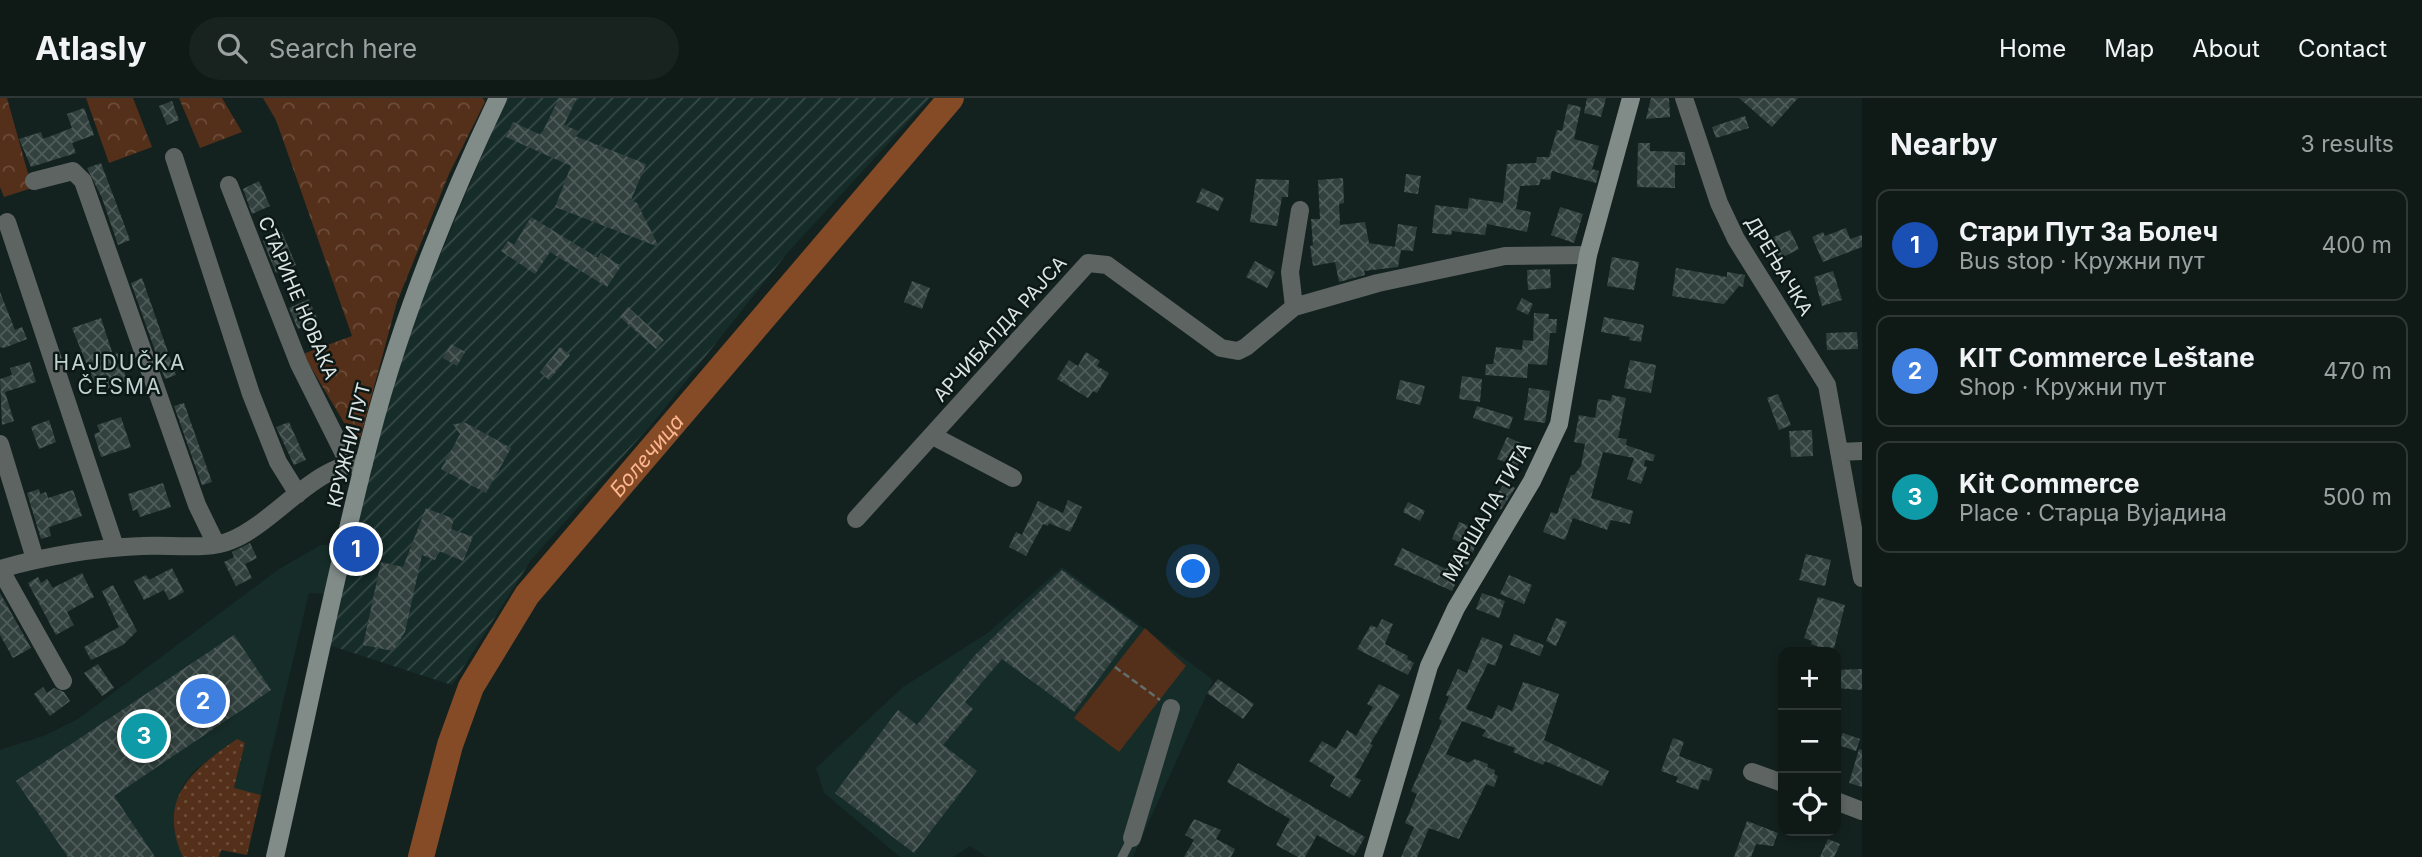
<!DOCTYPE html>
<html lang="en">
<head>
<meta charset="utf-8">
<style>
	:root { --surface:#0f1a17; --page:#182320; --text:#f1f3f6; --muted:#9ba1a1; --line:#2f3836; --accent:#efa378 }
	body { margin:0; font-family:Inter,sans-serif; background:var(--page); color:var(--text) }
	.controls { position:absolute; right:21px; bottom:21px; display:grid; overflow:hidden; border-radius:14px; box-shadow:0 4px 10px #0003 }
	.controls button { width:63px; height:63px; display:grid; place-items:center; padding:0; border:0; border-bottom:2px solid var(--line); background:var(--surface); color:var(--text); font:35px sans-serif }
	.you { position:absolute; left:1194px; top:474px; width:24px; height:24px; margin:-18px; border:5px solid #fff; border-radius:50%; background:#1a73e8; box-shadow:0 0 0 10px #1a73e833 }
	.badge { display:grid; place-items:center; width:46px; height:46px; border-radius:50%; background:var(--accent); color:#fff; font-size:23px; font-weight:700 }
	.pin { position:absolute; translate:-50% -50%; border:4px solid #fff; box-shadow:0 2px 7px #0006 }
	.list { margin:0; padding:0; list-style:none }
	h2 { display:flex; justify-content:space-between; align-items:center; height:91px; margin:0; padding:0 28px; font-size:30px }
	h2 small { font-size:23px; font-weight:400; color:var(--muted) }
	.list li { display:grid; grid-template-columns:46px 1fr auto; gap:21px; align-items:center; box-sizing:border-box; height:112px; margin:0 14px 14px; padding:0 14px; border:2px solid var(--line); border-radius:14px }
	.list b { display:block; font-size:26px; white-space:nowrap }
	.list p { margin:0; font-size:23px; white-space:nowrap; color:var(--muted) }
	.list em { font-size:23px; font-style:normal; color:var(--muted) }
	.icon { flex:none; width:38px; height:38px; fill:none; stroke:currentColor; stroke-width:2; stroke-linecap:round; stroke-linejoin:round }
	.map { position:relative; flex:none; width:1862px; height:759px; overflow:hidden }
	header { display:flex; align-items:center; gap:42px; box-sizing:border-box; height:98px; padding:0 35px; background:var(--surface); border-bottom:2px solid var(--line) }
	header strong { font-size:33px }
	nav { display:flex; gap:38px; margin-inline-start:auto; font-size:24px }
	.search { width:490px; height:63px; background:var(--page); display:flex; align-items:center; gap:18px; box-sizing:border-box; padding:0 24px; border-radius:38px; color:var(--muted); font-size:26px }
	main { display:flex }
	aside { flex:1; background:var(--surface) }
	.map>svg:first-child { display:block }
	.built { fill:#162c28 }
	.industrial { fill:url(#industrial-furrows) }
	.grass { fill:url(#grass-dots) }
	.forest { fill:url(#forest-crowns) }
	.garden { fill:#542f19 }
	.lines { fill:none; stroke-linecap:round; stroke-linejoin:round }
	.river { stroke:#854b27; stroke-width:26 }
	.building { fill:url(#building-cross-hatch) }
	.path { stroke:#626e6b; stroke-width:2.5; stroke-dasharray:7 3.5; stroke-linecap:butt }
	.lane { stroke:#5d6462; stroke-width:9 }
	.street { stroke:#5d6462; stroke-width:18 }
	.secondary { stroke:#818c89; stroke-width:18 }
	.labels { text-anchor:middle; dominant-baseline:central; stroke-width:5; stroke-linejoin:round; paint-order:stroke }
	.street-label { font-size:19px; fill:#dce5e3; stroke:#0b1816 }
	.neighbourhood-label { font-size:21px; letter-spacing:2px; fill:#c0d2ce; stroke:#0b1816 }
	.water-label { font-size:21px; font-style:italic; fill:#fdb58e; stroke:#0b1816 }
</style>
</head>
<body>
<header>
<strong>Atlasly</strong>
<div class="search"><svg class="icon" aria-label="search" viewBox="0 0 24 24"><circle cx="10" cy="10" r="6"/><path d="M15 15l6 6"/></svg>Search here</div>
<nav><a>Home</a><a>Map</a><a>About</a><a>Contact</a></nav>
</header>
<main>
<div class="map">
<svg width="1862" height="759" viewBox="0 0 1862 759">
	<defs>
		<pattern id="industrial-furrows" width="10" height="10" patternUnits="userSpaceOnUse" patternTransform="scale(1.75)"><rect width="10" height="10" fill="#162c28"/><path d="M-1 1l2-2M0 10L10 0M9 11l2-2" fill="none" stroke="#374a47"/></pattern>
		<pattern id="grass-dots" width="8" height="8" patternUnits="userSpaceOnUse" patternTransform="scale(1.75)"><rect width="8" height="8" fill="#542f19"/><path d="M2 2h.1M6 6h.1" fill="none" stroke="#6c4d3a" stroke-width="1.8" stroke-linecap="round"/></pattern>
		<pattern id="forest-crowns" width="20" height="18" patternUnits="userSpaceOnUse" patternTransform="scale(1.75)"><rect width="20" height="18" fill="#542f19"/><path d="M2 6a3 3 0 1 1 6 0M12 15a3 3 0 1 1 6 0" fill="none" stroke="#6c4d3a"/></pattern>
		<pattern id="building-cross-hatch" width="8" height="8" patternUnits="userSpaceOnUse" patternTransform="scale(1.75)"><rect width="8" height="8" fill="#32413e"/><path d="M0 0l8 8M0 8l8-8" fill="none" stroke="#4f5c5a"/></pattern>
	</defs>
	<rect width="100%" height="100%" fill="#14221f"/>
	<path class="built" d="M321 447H336L324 496 309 495 261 697 234 691 245 645 214 657 193 674 182 689 174 731 183 759H0V652L46 637 78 621 279 471Z
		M1062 469 1213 582 1133 759H987L970 748 953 759H900L824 695 816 670 903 589 989 534Z"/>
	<path class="industrial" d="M506 0H930L788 154 656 321 531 462 452 587 329 547 364 364 413 222Z"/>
	<path class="grass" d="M237 641 245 645 234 690 261 697 247 757 221 752 219 759H183C156 700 193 671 237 641Z"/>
	<path class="forest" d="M0 0H7L32 90 4 99 0 89Z
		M86 0H133L152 49 109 65Z
		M179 0H222L242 34 200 50Z
		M263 0H483L485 4 449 76 397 204 358 348 303 256 352 238 276 22Z"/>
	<path class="garden" d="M1145 530 1186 568 1119 654 1074 620Z"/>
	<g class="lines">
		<path class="river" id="s1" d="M421 759 450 647 471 589 527 497 951 0"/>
	</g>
	<path class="building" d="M559 0H577L564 27 578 33 575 38 646 66 631 102 637 105 659 149 555 109 571 68 506 39 513 24 541 37Z
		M1587 0H1606L1601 19 1584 15Z
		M1651 0H1669L1670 19 1646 21Z
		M1739 0H1798L1772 29Z
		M172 3 179 22 167 27 159 8Z
		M1568 6 1581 9 1574 41 1599 48 1592 71 1599 73 1596 85 1552 73 1550 82 1541 81 1539 87 1520 88 1516 111 1531 114 1527 134 1487 126 1485 137 1452 133 1451 137 1432 135 1435 107 1468 111 1469 100 1503 105 1507 66 1536 65 1537 59H1549L1557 32 1562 33Z
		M84 10 94 37 72 45 76 55 31 69 19 41 41 34 43 41 72 30 67 16Z
		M1745 18 1749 30 1716 40 1712 29Z
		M1638 45H1650V53L1685 54V67H1675V90L1637 89Z
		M101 65 130 142 118 147 102 100 87 70Z
		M1406 76 1421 78 1418 96 1404 94Z
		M1343 80 1344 105 1339 106 1340 127 1365 124 1369 145 1395 149 1398 126 1417 129 1413 153 1401 152 1398 169 1364 173 1365 177 1339 184 1335 164 1313 168 1310 148 1313 147 1311 121H1320L1318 82Z
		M1256 81 1289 82 1288 99H1282L1277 128 1250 124Z
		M259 83 270 108 252 116 243 91Z
		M1202 90 1224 100 1218 113 1196 104Z
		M1560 109 1583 116 1574 145 1551 137Z
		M531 119 598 160 601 155 621 168 607 189 550 154 535 176 501 153 508 143 514 147Z
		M1846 130 1850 141 1862 137V149L1823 164 1812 139 1823 134 1825 138Z
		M1790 132 1799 151 1779 161 1769 141Z
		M282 134 296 167 276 175 263 143Z
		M1612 159 1639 164 1634 192 1607 188Z
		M1255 163 1275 174 1267 190 1246 179Z
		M1676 170 1727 179V174L1745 177 1743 189 1739 188 1724 206 1672 198Z
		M1550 171 1551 190 1528 192 1527 172Z
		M1833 173 1842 202 1822 208 1814 179Z
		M142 180 176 277 165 281 131 185Z
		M912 183 930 190 922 211 904 204Z
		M0 194 15 232 22 229 27 241 4 250 0 249Z
		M1522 200 1533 206 1528 217 1516 211Z
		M309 201 318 223 298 231 289 210Z
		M628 209 664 242 656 251 620 219Z
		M1534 215 1549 216 1548 221H1557L1556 235H1550L1547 267 1528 266 1527 280 1485 277 1486 266H1493L1496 249 1522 252 1523 242 1533 243Z
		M1604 219 1644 227 1641 244 1629 242 1630 239 1601 234Z
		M101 220 113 257 120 254 127 284 98 294 72 230Z
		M1857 234 1858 251 1827 252 1826 235Z
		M451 246 465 254 457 268 443 260Z
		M560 249 570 257 549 282 540 274Z
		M1086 254 1100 263 1097 268 1109 275 1097 295 1093 293 1088 300 1057 281 1069 262 1078 268Z
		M1630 262 1656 267 1651 295 1624 290Z
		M30 264 36 284 5 294 14 323 2 327 0 281 12 277 10 270Z
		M1462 278 1482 281 1480 304 1459 301Z
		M1400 282 1425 288 1420 307 1396 301Z
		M1529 290 1550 293 1545 325 1524 322Z
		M1778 296 1791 327 1779 332 1767 300Z
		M1612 297 1626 300 1618 340 1627 341 1626 347 1655 357 1653 363 1645 362 1644 368 1647 369 1641 386 1627 381 1634 360 1603 354 1591 400 1633 413 1630 426 1611 422 1607 432 1573 420 1565 442 1543 434 1551 414 1557 416 1571 377H1574L1581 368 1585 346 1574 344 1579 317 1595 320 1598 301 1611 303Z
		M184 305 212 384 202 387 174 308Z
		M1477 308 1513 319 1509 331 1473 320Z
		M121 319 131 349 101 359 94 336 100 334 97 327Z
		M49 322 56 344 39 351 31 329Z
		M289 324 306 362 294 367 276 329Z
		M466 325 511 350 486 395 441 371 460 336 453 326Z
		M1812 332 1813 358 1791 359 1789 333Z
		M1507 339 1526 347 1517 369 1497 361Z
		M1505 384 1515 390 1501 412 1491 406Z
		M163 385 171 409 140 419 137 411 133 413 128 396Z
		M39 391 40 396 46 394 48 400 73 392 82 418 49 429 51 438 41 441 27 395Z
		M1068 402 1082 409 1070 434 1049 425 1048 428 1043 426 1026 458 1009 449 1016 434 1022 437 1038 403 1063 415Z
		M1408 404 1425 413 1420 423 1403 414Z
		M426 410 454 421 451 431 473 439 463 463 439 453 435 462 422 457 405 534 393 553 363 547 381 464 403 469Z
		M1459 424 1481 433 1468 467 1465 466 1452 493 1394 467 1402 450 1446 471 1459 444 1452 441Z
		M250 445 257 460 245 466 252 480 236 488 224 464 234 459 232 454Z
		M1806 456 1831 462 1825 488 1799 482Z
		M172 470 184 494 169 502 164 492 144 502 134 483 146 477 149 482Z
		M1062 472 1138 528 1074 614 1002 561 965 604 973 611 943 647 977 673 914 755 835 695 898 612 917 627 975 557Z
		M82 475 94 499 67 514 74 527 56 537 28 485 38 479 41 485 47 481 53 490Z
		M1509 477 1532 487 1524 506 1500 496Z
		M113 487 137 533 123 547 91 562 84 549 119 529 102 493Z
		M0 495 31 550 13 560 0 537Z
		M1482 495 1505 503 1499 520 1476 511Z
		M1818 499 1845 507 1833 554 1811 546 1812 543 1804 540Z
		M1556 520 1567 524 1556 548 1546 543Z
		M1382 521 1393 526 1385 546 1408 558 1407 561 1414 565 1408 577 1357 551 1371 527 1377 530Z
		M1514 536 1544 547 1540 558 1510 547Z
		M234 537 271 592 114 698 155 759H68L16 683Z
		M1482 539 1503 547 1495 568 1488 565 1466 611 1492 621 1498 607 1512 613 1523 584 1559 596 1544 642 1609 673 1602 688 1545 663 1543 667 1513 654 1515 650 1482 638 1486 632 1462 623 1446 656 1468 665 1475 661 1488 666 1487 669 1495 672 1494 676 1498 678 1494 689 1486 686 1459 741 1429 730 1417 759H1401L1414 729 1405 725 1417 696 1411 693 1442 623 1439 621 1449 599 1446 597 1458 571 1467 575Z
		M98 566 114 590 102 598 84 575Z
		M1862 571V592L1836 590V572Z
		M1218 581 1254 606 1243 621 1207 595Z
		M1379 586 1400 597 1370 646 1373 647 1355 679 1361 682 1350 700 1330 688 1335 679 1309 663 1322 643 1336 651 1347 632 1356 638 1373 609 1367 606Z
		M43 589 47 595 54 590 64 594 70 603 50 618 34 596Z
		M1843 635 1860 641 1856 653 1838 647Z
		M1673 640 1684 644 1679 658 1713 671 1709 683 1702 681 1698 692 1676 684 1678 679 1661 673Z
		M1859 651 1862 652V689L1849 685Z
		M1238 665 1365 739 1354 758 1317 737 1305 759H1298L1276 747 1290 721 1227 684Z
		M1194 721 1221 732 1216 741 1235 751 1231 759H1184L1194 742 1185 737Z
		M1747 723 1778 735 1773 748 1756 746 1751 759H1734Z
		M1828 741 1840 746 1834 759H1820Z"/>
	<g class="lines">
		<path class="path" d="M1115 569 1160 602"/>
		<path class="lane" d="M1122 759 1132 740"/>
		<path class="street" d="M1684 0 1719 105 1736 141 1827 287 1862 480
			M174 59 251 296 278 364 298 396
			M34 83 73 73 83 83 197 407 216 446
			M229 87 299 266 349 366
			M7 124 115 449
			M1294 209 1290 174 1300 112
			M933 338 1013 380
			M0 346 35 461
			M1839 354 1862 353
			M856 421 1088 165 1107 167 1221 250 1238 253 1246 249 1294 209 1378 185 1505 158 1588 157
			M0 471C46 458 94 450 142 448 169 446 207 453 232 442 274 425 317 364 364 365
			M0 471 63 583
			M1752 674 1783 685
			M1836 703 1862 713
			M1132 740 1171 610"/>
		<path class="secondary" d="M275 759C307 620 334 479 370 341 400 224 446 109 498 0
			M1373 759 1429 568 1456 510 1532 383 1559 326 1588 157 1631 0"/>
	</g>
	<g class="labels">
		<g class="street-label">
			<text transform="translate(1779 168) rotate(59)">ДРЕЊАЧКА</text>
			<text transform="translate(298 200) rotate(67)">СТАРИНЕ НОВАКА</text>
			<text transform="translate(1000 231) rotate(-48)">АРЧИБАЛДА РАЈСА</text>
			<text transform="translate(349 347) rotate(-76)">КРУЖНИ ПУТ</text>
			<text transform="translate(1487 414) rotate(-60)">МАРШАЛА ТИТА</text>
		</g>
		<g class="neighbourhood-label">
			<text x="120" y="264">HAJDUČKA<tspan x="120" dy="24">ČESMA</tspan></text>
		</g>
		<g class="water-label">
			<text stroke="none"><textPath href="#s1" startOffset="469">Болечица</textPath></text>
		</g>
	</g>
</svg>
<div class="controls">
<button>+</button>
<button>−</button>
<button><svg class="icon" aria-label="locate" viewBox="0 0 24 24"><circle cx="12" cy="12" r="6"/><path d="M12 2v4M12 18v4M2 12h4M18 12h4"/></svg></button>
</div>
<div class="you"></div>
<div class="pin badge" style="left:356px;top:451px;background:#1a4fb4">1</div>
<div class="pin badge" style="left:203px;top:603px;background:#3f7fe0">2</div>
<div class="pin badge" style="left:144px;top:638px;background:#0f9aa8">3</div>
</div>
<aside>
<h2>Nearby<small>3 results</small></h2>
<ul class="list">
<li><span class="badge" style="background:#1a4fb4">1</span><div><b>Стари Пут За Болеч</b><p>Bus stop · Кружни пут</p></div><em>400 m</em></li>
<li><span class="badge" style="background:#3f7fe0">2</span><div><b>KIT Commerce Leštane</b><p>Shop · Кружни пут</p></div><em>470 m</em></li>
<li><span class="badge" style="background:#0f9aa8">3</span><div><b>Kit Commerce</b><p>Place · Старца Вујадина</p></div><em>500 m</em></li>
</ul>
</aside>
</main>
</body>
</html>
